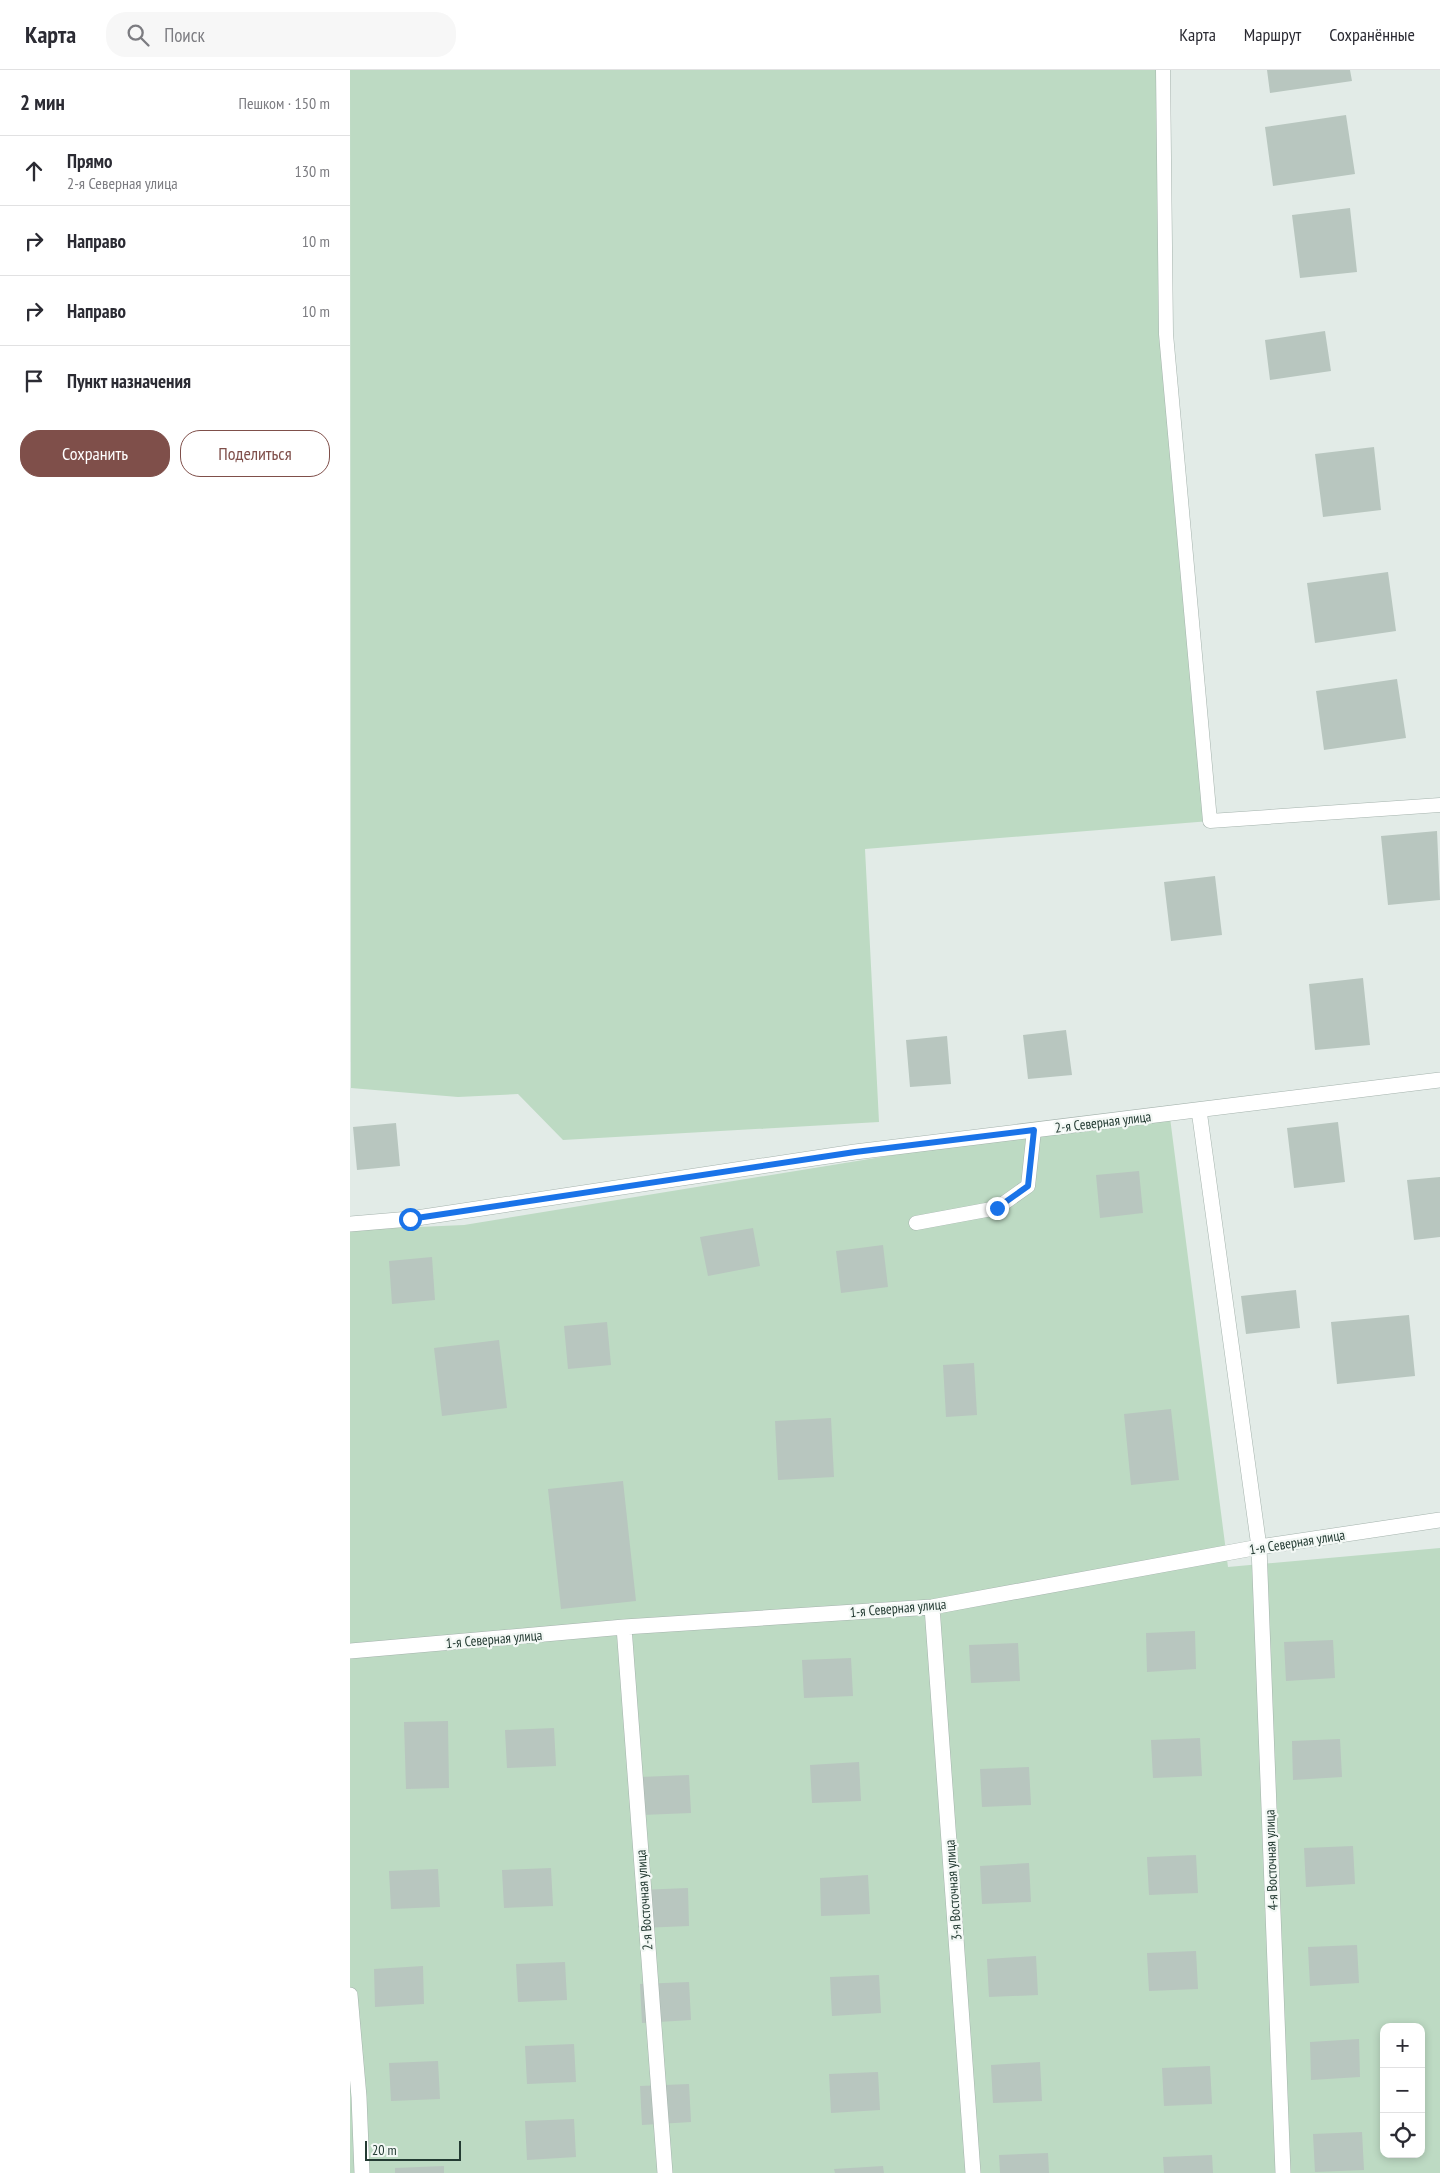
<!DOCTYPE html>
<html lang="ru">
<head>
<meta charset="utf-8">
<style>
	:root { --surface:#fff; --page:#f7f7f7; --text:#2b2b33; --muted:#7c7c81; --line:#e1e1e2; --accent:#7f4f4a }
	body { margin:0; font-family:"PT Sans Narrow",sans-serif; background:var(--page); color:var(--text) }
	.controls { position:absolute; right:15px; bottom:15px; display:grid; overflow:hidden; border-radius:10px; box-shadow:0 2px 8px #0003 }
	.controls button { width:45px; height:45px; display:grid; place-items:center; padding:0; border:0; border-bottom:1px solid var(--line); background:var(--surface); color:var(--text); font:25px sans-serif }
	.scale { position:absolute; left:15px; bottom:12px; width:96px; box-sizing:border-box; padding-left:5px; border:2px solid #243b33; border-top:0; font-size:14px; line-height:18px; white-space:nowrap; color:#243b33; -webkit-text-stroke:4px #f3f8f5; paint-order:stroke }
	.stop { position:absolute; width:15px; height:15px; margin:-11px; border:4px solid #1a73e8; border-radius:50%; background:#fff }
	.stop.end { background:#1a73e8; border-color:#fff; box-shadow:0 1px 5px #0008 }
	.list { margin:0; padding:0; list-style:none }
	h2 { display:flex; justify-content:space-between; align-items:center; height:65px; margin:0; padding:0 20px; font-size:21px }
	h2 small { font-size:16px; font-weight:400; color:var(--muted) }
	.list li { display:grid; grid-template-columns:32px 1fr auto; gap:15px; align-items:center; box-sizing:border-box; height:70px; padding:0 20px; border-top:1px solid var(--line) }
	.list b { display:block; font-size:19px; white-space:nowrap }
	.list p { margin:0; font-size:16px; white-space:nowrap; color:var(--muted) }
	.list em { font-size:16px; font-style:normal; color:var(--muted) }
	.actions { display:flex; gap:10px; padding:15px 20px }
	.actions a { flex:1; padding:11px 0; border:1px solid var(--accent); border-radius:20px; text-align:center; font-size:18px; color:var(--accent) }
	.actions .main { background:var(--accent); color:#fff }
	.icon { flex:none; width:28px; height:28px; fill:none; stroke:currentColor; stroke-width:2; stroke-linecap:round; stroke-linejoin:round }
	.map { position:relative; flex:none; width:1090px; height:2103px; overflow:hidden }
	header { display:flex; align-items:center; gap:30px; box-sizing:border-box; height:70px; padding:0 25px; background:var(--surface); border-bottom:1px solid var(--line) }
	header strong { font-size:24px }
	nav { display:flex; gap:28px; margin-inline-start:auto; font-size:18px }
	.search { width:350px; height:45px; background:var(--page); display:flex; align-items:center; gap:12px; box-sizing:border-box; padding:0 18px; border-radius:20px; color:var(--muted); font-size:19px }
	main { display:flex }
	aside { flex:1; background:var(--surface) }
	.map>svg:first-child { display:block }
	.green { fill:#bddac3; fill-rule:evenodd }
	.building { fill:#b8c6bf }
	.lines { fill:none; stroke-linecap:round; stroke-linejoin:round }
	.service-casing { stroke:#a5b3ad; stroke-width:15 }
	.minor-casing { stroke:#a5b3ad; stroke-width:16 }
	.service { stroke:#fff; stroke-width:14 }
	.minor { stroke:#fff; stroke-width:15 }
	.route { stroke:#1a73e8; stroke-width:6 }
	.labels { text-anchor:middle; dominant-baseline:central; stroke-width:4.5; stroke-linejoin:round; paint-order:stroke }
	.street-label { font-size:14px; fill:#243b33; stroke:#f3f8f5 }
</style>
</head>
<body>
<header>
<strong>Карта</strong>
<div class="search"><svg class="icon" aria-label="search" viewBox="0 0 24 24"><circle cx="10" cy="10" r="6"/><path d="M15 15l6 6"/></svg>Поиск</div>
<nav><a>Карта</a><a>Маршрут</a><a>Сохранённые</a></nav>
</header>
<main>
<aside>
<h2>2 мин<small>Пешком · 150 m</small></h2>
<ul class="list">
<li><svg class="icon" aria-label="ahead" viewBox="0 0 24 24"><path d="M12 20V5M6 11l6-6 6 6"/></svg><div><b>Прямо</b><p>2-я Северная улица</p></div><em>130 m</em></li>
<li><svg class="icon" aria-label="right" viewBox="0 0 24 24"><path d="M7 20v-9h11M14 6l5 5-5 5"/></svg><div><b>Направо</b></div><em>10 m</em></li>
<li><svg class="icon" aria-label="right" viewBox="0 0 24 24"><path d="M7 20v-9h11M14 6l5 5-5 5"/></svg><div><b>Направо</b></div><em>10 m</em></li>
<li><svg class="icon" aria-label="arrive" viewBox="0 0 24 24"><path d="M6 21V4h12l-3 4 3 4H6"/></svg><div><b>Пункт назначения</b></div></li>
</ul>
<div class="actions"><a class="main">Сохранить</a><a>Поделиться</a></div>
</aside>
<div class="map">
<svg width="1090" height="2103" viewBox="0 0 1090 2103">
	<rect width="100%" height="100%" fill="#e2ebe7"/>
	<path class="green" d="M0 0H813L816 264 860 751 515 779 529 1052 213 1070 168 1024 108 1027 1 1018Z
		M819 1040 878 1497 1090 1478V2103H0V1160L114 1155ZM1034 1957H1071V2084H1034Z"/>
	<path class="building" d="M917 0H1000L1002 11 920 23Z
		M996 45 1005 104 923 116 915 57Z
		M1000 138 1007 202 950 208 942 145Z
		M975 261 981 301 920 310 915 270Z
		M1024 377 1031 440 973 447 965 384Z
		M1038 502 1046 561 965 573 957 513Z
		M1047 609 1056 668 974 680 966 621Z
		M1087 761 1090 830 1038 835 1031 766Z
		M865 806 872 865 821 871 814 812Z
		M1013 908 1020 975 965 980 959 914Z
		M716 960 722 1005 678 1009 673 965Z
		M597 966 601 1014 560 1017 556 970Z
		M988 1052 995 1112 944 1118 937 1058Z
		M46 1053 50 1096 7 1100 3 1057Z
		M789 1101 793 1143 750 1148 746 1105Z
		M1090 1107V1167L1064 1170 1057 1110Z
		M403 1158 410 1196 358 1206 350 1167Z
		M533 1175 538 1217 491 1223 486 1181Z
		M82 1187 85 1230 42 1234 39 1191Z
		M946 1220 950 1258 896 1264 891 1226Z
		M1059 1245 1065 1306 987 1314 981 1252Z
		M257 1252 261 1295 218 1299 214 1256Z
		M149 1270 157 1338 92 1346 84 1278Z
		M624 1293 627 1345 596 1347 593 1295Z
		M821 1339 829 1410 781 1415 774 1344Z
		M481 1348 484 1407 428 1410 425 1351Z
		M273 1411 286 1531 211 1539 198 1419Z
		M845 1561 846 1599 797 1602 796 1563Z
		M983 1570 985 1608 936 1611 934 1572Z
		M668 1573 670 1611 621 1613 619 1575Z
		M501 1588 503 1626 454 1628 452 1590Z
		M98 1651 99 1718 56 1719 54 1652Z
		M204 1658 206 1696 157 1698 155 1660Z
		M850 1668 852 1706 803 1708 801 1670Z
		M990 1669 992 1707 943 1710 942 1671Z
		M509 1692 511 1731 462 1733 460 1695Z
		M679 1697 681 1735 632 1737 630 1699Z
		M339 1705 341 1743 292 1745 290 1707Z
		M1003 1776 1005 1814 956 1817 954 1778Z
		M846 1785 848 1823 799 1825 797 1787Z
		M679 1793 681 1832 632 1834 630 1796Z
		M201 1798 203 1836 154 1838 152 1800Z
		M88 1799 90 1837 41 1839 39 1801Z
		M518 1805 520 1844 471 1846 470 1808Z
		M338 1818 339 1856 291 1858 289 1820Z
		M1007 1875 1009 1913 960 1916 958 1877Z
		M846 1881 848 1919 799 1921 797 1883Z
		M686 1886 688 1925 639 1927 637 1889Z
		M215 1892 217 1930 168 1932 166 1894Z
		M73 1896 74 1934 25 1937 24 1899Z
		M529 1905 531 1943 482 1946 480 1907Z
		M339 1912 341 1950 292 1953 290 1914Z
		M1009 1969 1010 2007 961 2010 960 1972Z
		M224 1974 226 2012 177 2014 175 1976Z
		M88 1991 90 2029 41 2031 39 1993Z
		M690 1992 692 2031 643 2033 641 1995Z
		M860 1996 862 2034 814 2036 812 1998Z
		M528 2002 530 2040 481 2043 479 2004Z
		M339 2014 341 2052 292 2055 290 2016Z
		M224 2049 226 2087 177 2090 175 2051Z
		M1012 2062 1014 2100 965 2102 963 2064Z
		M698 2083 699 2103H650L649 2085Z
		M862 2085 863 2103H814L813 2087Z
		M94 2096V2103H45V2098Z
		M533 2096 534 2103H485L484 2099Z"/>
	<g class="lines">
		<defs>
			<path id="service" d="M813 0 816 264 860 751 1090 735
				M566 1153 647 1138 678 1116 684 1060"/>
			<path id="minor" d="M849 1040 909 1477 933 2103
				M0 1154 60 1149 505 1082 1090 1010
				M582 1537 623 2103
				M274 1557 315 2103
				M0 1581 274 1557 582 1537 909 1477 1090 1450
				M0 1925 9 2027 12 2103"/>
		</defs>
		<use href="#service" class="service-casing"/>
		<use href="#minor" class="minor-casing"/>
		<use href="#service" class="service"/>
		<use href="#minor" class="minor"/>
	</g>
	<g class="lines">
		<path class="route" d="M60 1149 505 1082 684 1060 678 1116 647 1138"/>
	</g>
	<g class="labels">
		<g class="street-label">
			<text transform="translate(753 1052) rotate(-7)">2-я Северная улица</text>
			<text transform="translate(947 1472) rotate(-9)">1-я Северная улица</text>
			<text transform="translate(548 1538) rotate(-5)">1-я Северная улица</text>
			<text transform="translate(144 1569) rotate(-5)">1-я Северная улица</text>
			<text transform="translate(921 1790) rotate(-92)">4-я Восточная улица</text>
			<text transform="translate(603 1820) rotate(-94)">3-я Восточная улица</text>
			<text transform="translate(294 1830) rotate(-94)">2-я Восточная улица</text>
		</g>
	</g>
</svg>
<div class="controls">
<button>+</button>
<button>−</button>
<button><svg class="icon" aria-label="locate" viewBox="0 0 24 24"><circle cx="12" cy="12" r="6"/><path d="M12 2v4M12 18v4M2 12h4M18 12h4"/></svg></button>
</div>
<div class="scale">20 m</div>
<div class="stop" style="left:60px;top:1149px"></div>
<div class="stop end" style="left:647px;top:1138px"></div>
</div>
</main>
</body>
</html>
